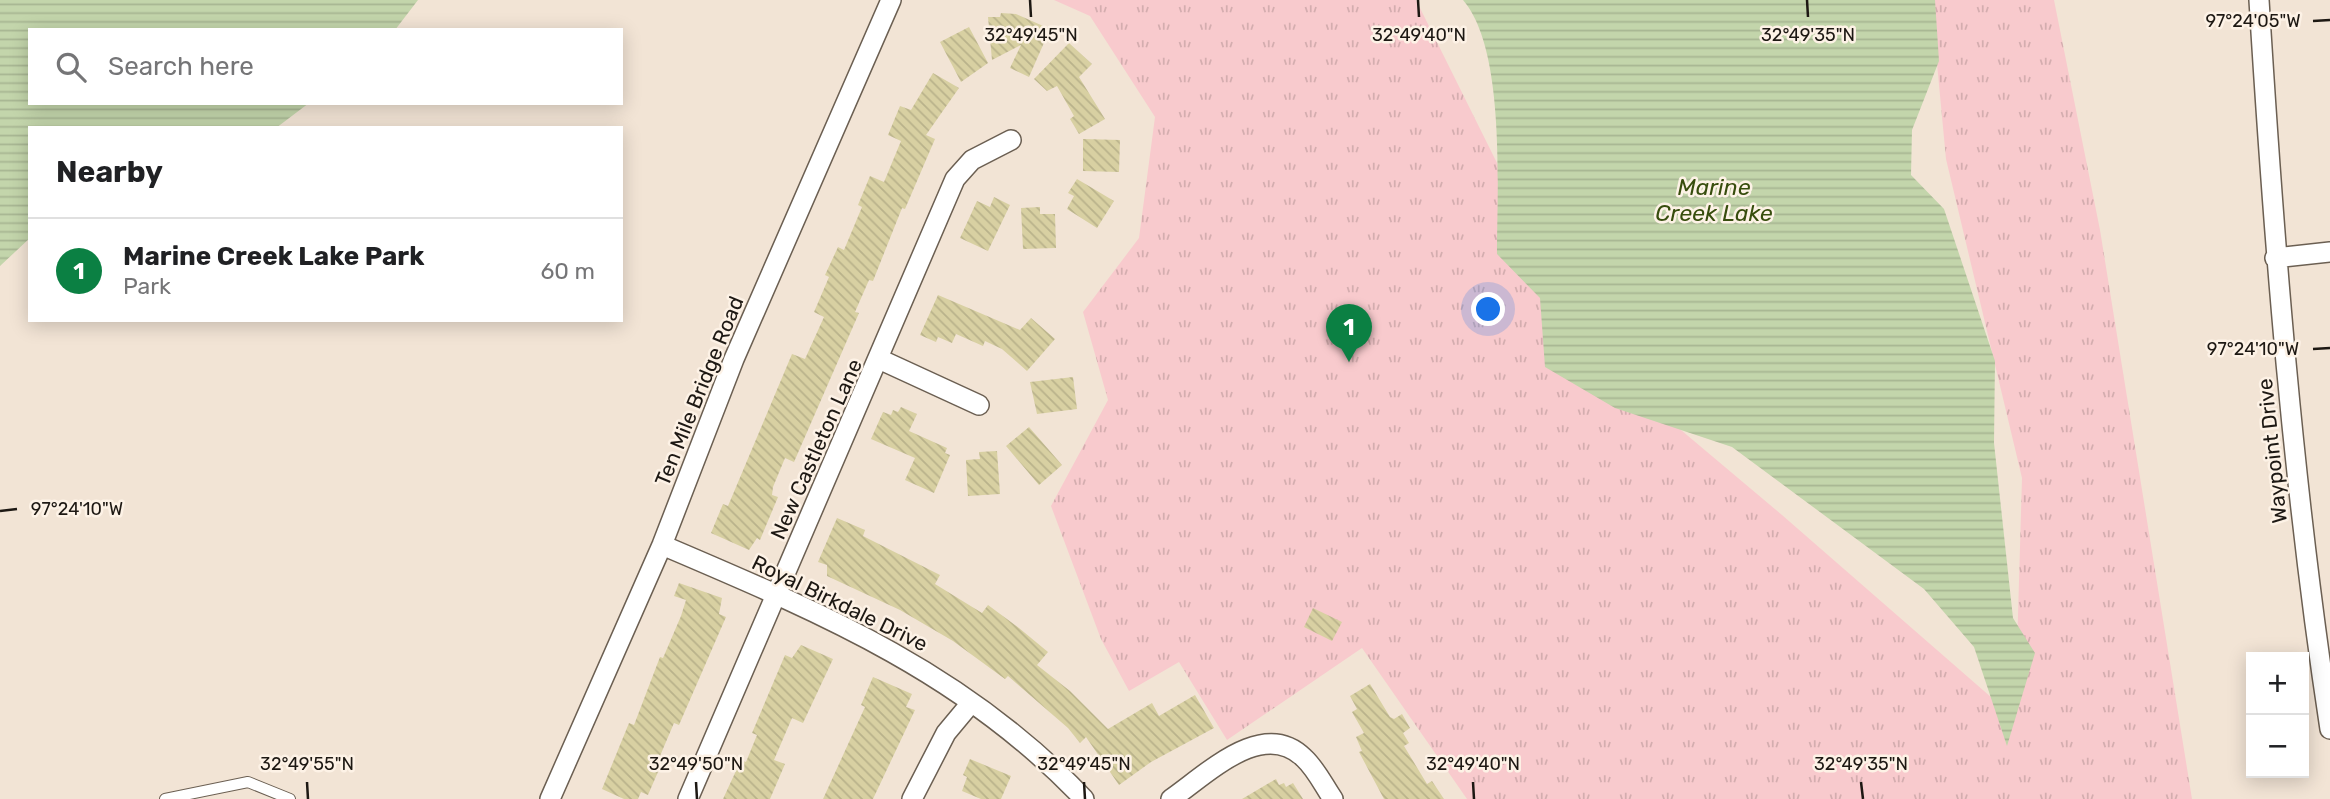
<!DOCTYPE html>
<html lang="en">
<head>
<meta charset="utf-8">
<style>
	:root { --surface:#fff; --page:#f2f2f2; --text:#202124; --muted:#757577; --line:#e0e0e0; --accent:#0b8043 }
	body { margin:0; font-family:Rubik,sans-serif; background:var(--page); color:var(--text) }
	.controls { position:absolute; right:21px; bottom:21px; display:grid; overflow:hidden; border-radius:0px; box-shadow:0 4px 18px #0003 }
	.controls button { width:63px; height:63px; display:grid; place-items:center; padding:0; border:0; border-bottom:2px solid var(--line); background:var(--surface); color:var(--text); font:35px sans-serif }
	.you { position:absolute; left:1489px; top:310px; width:24px; height:24px; margin:-18px; border:5px solid #fff; border-radius:50%; background:#1a73e8; box-shadow:0 0 0 10px #1a73e833 }
	.badge { display:grid; place-items:center; width:46px; height:46px; border-radius:50%; background:var(--accent); color:#fff; font-size:23px; font-weight:700 }
	.pin { position:absolute; translate:-50% -58px; filter:drop-shadow(0 2px 4px #0008) }
	.pin::after { content:''; position:absolute; top:37px; width:24px; height:21px; background:inherit; clip-path:polygon(0 0,100% 0,50% 100%) }
	.list { margin:0; padding:0; list-style:none }
	h2 { display:flex; justify-content:space-between; align-items:center; height:91px; margin:0; padding:0 28px; font-size:30px }
	h2 small { font-size:23px; font-weight:400; color:var(--muted) }
	.list li { display:grid; grid-template-columns:46px 1fr auto; gap:21px; align-items:center; box-sizing:border-box; height:105px; padding:0 28px; border-top:2px solid var(--line) }
	.list b { display:block; font-size:26px; white-space:nowrap }
	.list p { margin:0; font-size:23px; white-space:nowrap; color:var(--muted) }
	.list em { font-size:23px; font-style:normal; color:var(--muted) }
	.icon { flex:none; width:38px; height:38px; fill:none; stroke:currentColor; stroke-width:2; stroke-linecap:round; stroke-linejoin:round }
	.map { position:relative; flex:none; width:2330px; height:799px; overflow:hidden }
	.search { position:absolute; background:var(--surface); box-shadow:0 4px 18px #0003; left:28px; top:28px; width:595px; height:77px; display:flex; align-items:center; gap:18px; box-sizing:border-box; padding:0 24px; border-radius:0px; color:var(--muted); font-size:26px }
	.panel { position:absolute; background:var(--surface); box-shadow:0 4px 18px #0003; left:28px; top:126px; width:595px; height:196px; border-radius:0px }
	.map>svg:first-child { display:block }
	.grass { fill:url(#grass-tufts) }
	.water { fill:url(#water-rules) }
	.building { fill:url(#building-back-hatch) }
	.lines { fill:none; stroke-linecap:round; stroke-linejoin:round }
	.service-casing { stroke:#6b5f52; stroke-width:12 }
	.minor-casing { stroke:#6b5f52; stroke-width:22 }
	.service { stroke:#fff; stroke-width:10 }
	.minor { stroke:#fff; stroke-width:19 }
	.ticks { fill:none; stroke:#1d1813; stroke-width:2.5 }
	.labels { text-anchor:middle; dominant-baseline:central; stroke-width:5; stroke-linejoin:round; paint-order:stroke }
	.street-label { font-size:21px; fill:#1d1813; stroke:#fdf2e6 }
	.water-label { font-size:23px; font-style:italic; fill:#374d0d; stroke:#fdf2e6 }
	.ticks-label { font-size:18px; text-anchor:middle; fill:#1d1813; stroke:#fdf2e6; stroke-width:5; stroke-linejoin:round; paint-order:stroke }
</style>
</head>
<body>
<div class="map">
<svg width="2330" height="799" viewBox="0 0 2330 799">
	<defs>
		<pattern id="grass-tufts" width="24" height="20" patternUnits="userSpaceOnUse" patternTransform="scale(1.75)"><rect width="24" height="20" fill="#f8cacd"/><path d="M3 7l-1-3M5 7V3M7 7l1-3M15 17l-1-3M17 17v-4M19 17l1-3" fill="none" stroke="#d4adaf"/></pattern>
		<pattern id="water-rules" width="6" height="5" patternUnits="userSpaceOnUse" patternTransform="scale(1.75)"><rect width="6" height="5" fill="#c3d5ab"/><path d="M0 2.5h6" fill="none" stroke="#a7b692"/></pattern>
		<pattern id="building-back-hatch" width="6" height="6" patternUnits="userSpaceOnUse" patternTransform="scale(1.75)"><rect width="6" height="6" fill="#d8d0a2"/><path d="M-1 5l2 2M0 0l6 6M5-1l2 2" fill="none" stroke="#b9b28b"/></pattern>
	</defs>
	<rect width="100%" height="100%" fill="#f2e4d5"/>
	<path class="grass" d="M1054 0H1416L1497 163 1555 324 1782 515 2015 718 2022 478 1946 159 1931 0H2054L2100 230 2192 799H1467L1362 648 1227 740 1179 662 1129 691 1101 639 1051 506 1108 400 1083 312 1139 238 1155 117 1090 16Z"/>
	<path class="water" d="M0 0H418L395 30H30V103H309L276 128H30V238L0 266Z
		M1463 0H1935L1939 61 1912 130 1911 175 1944 209 1995 361 1994 443 2013 618 2035 653 2007 746 1974 647 1924 589 1732 447 1615 408 1545 367 1540 298 1497 254C1497 189 1506 50 1463 0Z"/>
	<path class="building" d="M1001 13 1016 14 1050 29 1029 77 1010 68 1021 45 992 60 988 17H1000Z
		M969 27 988 63 961 82 940 42Z
		M1069 43 1092 64 1079 77 1105 119 1079 134 1070 119 1074 116 1057 86 1047 91 1034 79Z
		M933 73 959 88 926 135 935 139 905 209 902 208 873 281 869 280 855 312 859 313 794 462 785 458 773 487 772 495 778 497 760 540 757 538 749 550 711 533 723 504 728 506 792 354 805 359 824 317 814 312 829 277 825 275 838 247 844 250 862 207 858 205 870 176 884 182 901 141 888 135 900 106 911 110Z
		M1083 139 1120 140 1119 172 1083 171Z
		M1077 179 1114 201 1097 228 1067 209 1074 196 1068 193Z
		M994 197 1010 205 988 251 960 238 977 201 990 207Z
		M1040 207V214H1055L1056 248 1023 249 1021 208Z
		M938 295 1020 330 1031 318 1055 339 1027 371 1002 349 985 341 983 346 956 334 952 343 938 337 936 342 920 335Z
		M1073 377 1077 409 1037 414 1030 382Z
		M901 407 917 414 909 431 947 448 945 453 950 455 934 493 905 480 915 458 871 439 883 412 891 415 893 410 898 412Z
		M1029 427 1062 465 1039 485 1006 446Z
		M997 451 1000 494 968 496 966 460 980 459 979 452Z
		M837 518 865 530 863 536 940 575 935 584 982 613 988 605 1019 628 1048 652 1037 665 1070 691 1108 729 1152 703 1159 716 1195 695 1214 728 1151 762 1119 785 1086 737 1080 743 1068 728 1008 676 1005 679 953 641 900 610 827 576V565L818 562Z
		M679 583 722 598 719 614 726 617 679 725 674 723 660 756 664 758 648 795 641 792 638 799H624L602 789 629 723 634 725 660 657 663 658 681 616 686 600 674 596Z
		M1313 608 1342 622 1332 641 1304 627Z
		M801 645 833 659 803 723 792 718 774 760 785 764 770 799H723L741 760 746 762 757 735 752 733 785 655 792 658Z
		M873 677 912 694 906 707 915 710 873 799H823L865 707 861 705Z
		M1370 684 1390 717 1394 719 1402 714 1410 728 1403 733 1409 743 1404 746 1427 784 1432 781 1444 799H1384L1359 752 1362 751 1356 737 1364 733 1352 712 1357 709 1350 696Z
		M970 759 1011 776 1001 799H981L962 791 967 777 963 775Z
		M1276 779 1279 785 1284 783 1286 787 1293 783 1303 799H1242Z"/>
	<g class="lines">
		<defs>
			<path id="service" d="M165 799 248 782 290 799"/>
			<path id="minor" d="M2259 0C2274 244 2293 487 2330 729
				M2275 258 2330 252
				M879 359 979 405
				M662 545C819 612 964 672 1084 799
				M550 799 662 545 734 359 891 0
				M688 799 955 179 972 160 1011 140
				M912 799 946 733 971 703
				M1171 799C1206 775 1263 717 1304 758 1316 769 1324 786 1333 799"/>
		</defs>
		<use href="#service" class="service-casing"/>
		<use href="#minor" class="minor-casing"/>
		<use href="#service" class="service"/>
		<use href="#minor" class="minor"/>
	</g>
	<path class="ticks" d="M1030 0 1031 17M1418 0 1419 17M1807 0 1808 17M2313 21 2330 20M2313 349 2330 348M0 511 17 509M307 782 308 799M696 782 697 799M1084 782 1085 799M1473 782 1474 799M1861 782 1863 799"/>
	<g class="labels">
		<g class="street-label">
			<text transform="translate(699 391) rotate(-68)">Ten Mile Bridge Road</text>
			<text transform="translate(816 449) rotate(-66)">New Castleton Lane</text>
			<text transform="translate(2272 451) rotate(-96)">Waypoint Drive</text>
			<text transform="translate(840 603) rotate(26)">Royal Birkdale Drive</text>
		</g>
		<g class="water-label">
			<text x="1714" y="187">Marine<tspan x="1714" dy="26">Creek Lake</tspan></text>
		</g>
	</g>
	<g class="ticks-label">
		<text x="2253" y="27">97°24'05"W</text>
		<text x="1031" y="41">32°49'45"N</text>
		<text x="1419" y="41">32°49'40"N</text>
		<text x="1808" y="41">32°49'35"N</text>
		<text x="2253" y="355">97°24'10"W</text>
		<text x="77" y="515">97°24'10"W</text>
		<text x="307" y="770">32°49'55"N</text>
		<text x="696" y="770">32°49'50"N</text>
		<text x="1084" y="770">32°49'45"N</text>
		<text x="1473" y="770">32°49'40"N</text>
		<text x="1861" y="770">32°49'35"N</text>
	</g>
</svg>
<div class="controls">
<button>+</button>
<button>−</button>
</div>
<div class="you"></div>
<div class="pin badge" style="left:1349px;top:362px">1</div>
<div class="search"><svg class="icon" aria-label="search" viewBox="0 0 24 24"><circle cx="10" cy="10" r="6"/><path d="M15 15l6 6"/></svg>Search here</div>
<section class="panel">
<h2>Nearby<small></small></h2>
<ul class="list">
<li><span class="badge">1</span><div><b>Marine Creek Lake Park</b><p>Park</p></div><em>60 m</em></li>
</ul>
</section>
</div>
</body>
</html>
